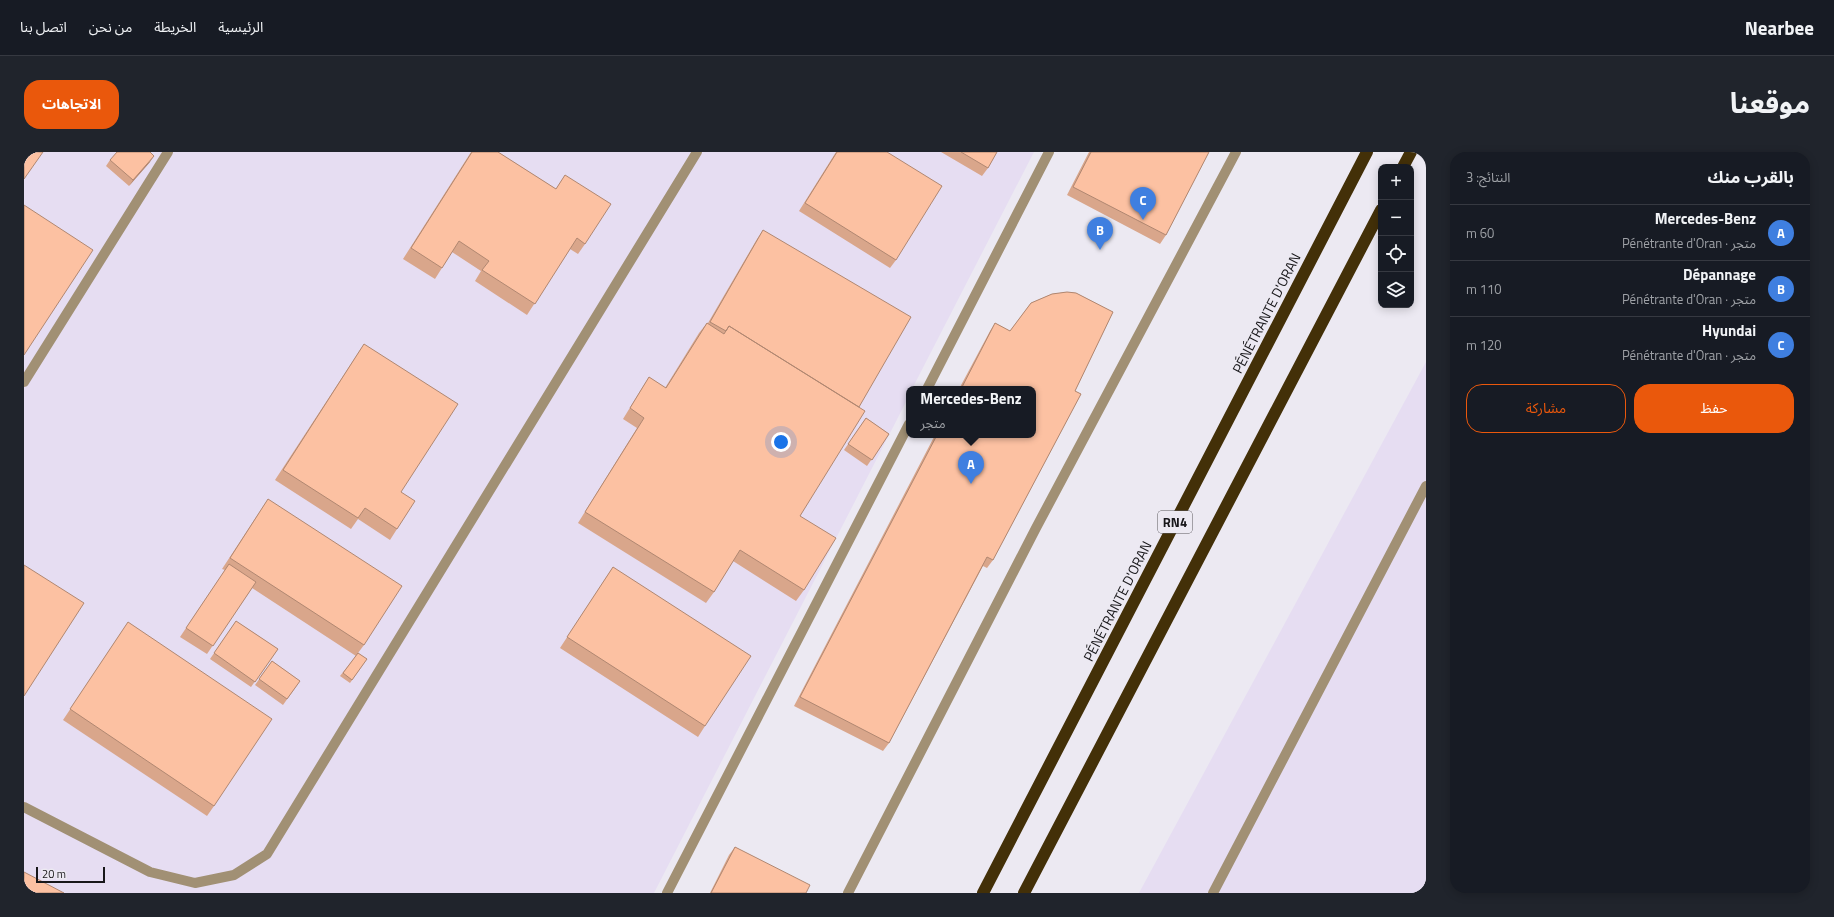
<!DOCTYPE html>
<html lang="ar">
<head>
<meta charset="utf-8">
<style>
	:root { --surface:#171b24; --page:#20242c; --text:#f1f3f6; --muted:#9ea1a6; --line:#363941; --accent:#ea580c }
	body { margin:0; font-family:"Titillium Web","Noto Sans Arabic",sans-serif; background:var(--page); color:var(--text); direction:rtl }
	.controls { position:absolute; right:12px; top:12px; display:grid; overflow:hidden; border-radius:8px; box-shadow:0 2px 10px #0003 }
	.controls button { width:36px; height:36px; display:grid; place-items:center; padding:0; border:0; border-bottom:1px solid var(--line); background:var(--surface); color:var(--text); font:20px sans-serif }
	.scale { position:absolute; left:12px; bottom:10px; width:69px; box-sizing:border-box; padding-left:4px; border:2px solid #18171a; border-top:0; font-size:11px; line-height:14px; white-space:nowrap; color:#18171a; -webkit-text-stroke:3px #ece9f2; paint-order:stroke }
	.you { position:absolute; left:757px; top:290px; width:14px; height:14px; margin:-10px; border:3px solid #fff; border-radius:50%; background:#1a73e8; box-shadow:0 0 0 6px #1a73e833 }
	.badge { display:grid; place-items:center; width:26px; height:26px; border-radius:50%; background:var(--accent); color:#fff; font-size:13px; font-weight:700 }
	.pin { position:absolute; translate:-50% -33px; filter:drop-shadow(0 1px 2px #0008) }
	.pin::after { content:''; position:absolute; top:21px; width:14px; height:12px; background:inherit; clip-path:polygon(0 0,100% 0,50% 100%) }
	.popup { position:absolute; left:882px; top:234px; width:130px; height:52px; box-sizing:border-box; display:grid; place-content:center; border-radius:8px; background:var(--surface); filter:drop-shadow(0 1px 3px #0005); font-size:13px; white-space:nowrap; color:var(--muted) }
	.popup b { font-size:15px; color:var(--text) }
	.popup::after { content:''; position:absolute; left:50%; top:100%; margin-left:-8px; border:8px solid transparent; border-top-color:var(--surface) }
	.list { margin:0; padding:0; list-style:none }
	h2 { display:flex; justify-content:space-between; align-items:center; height:52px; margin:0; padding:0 16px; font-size:17px }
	h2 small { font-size:13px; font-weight:400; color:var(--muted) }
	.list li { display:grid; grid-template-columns:26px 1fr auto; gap:12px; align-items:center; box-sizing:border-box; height:56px; padding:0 16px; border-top:1px solid var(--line) }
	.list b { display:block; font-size:15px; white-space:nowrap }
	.list p { margin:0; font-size:13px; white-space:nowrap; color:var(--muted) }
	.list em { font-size:13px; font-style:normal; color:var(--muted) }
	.actions { display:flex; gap:8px; padding:12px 16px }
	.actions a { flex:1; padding:9px 0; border:1px solid var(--accent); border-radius:16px; text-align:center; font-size:14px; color:var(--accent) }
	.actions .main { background:var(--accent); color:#fff }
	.icon { flex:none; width:22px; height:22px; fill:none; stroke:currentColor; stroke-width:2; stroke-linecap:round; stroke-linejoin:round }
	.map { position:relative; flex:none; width:1402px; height:741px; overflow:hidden; direction:ltr; border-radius:16px }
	header { display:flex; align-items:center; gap:24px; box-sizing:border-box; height:56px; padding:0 20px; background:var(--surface); border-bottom:1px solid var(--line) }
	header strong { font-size:19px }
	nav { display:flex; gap:22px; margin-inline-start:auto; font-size:14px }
	.intro { display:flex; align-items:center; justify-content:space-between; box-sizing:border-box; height:96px; padding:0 24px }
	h1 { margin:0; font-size:28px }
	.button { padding:10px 18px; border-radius:16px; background:var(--accent); color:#fff; font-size:14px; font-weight:700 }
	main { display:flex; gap:24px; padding:0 24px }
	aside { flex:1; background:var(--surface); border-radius:16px; box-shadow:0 2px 10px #0003 }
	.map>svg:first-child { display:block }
	.industrial { fill:#e6ddf2 }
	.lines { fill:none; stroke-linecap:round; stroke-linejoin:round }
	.minor { stroke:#a19074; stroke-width:10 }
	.motorway { stroke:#433008; stroke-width:12 }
	.wall { fill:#d9a68b }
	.shaded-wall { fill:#b08771 }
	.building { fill:#fcc1a2; stroke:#b08771 }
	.labels { text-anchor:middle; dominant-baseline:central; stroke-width:3; stroke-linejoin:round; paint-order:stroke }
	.shield { fill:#ece9f2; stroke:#58565b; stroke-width:1 }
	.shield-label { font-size:13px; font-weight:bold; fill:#18171a }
	.street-label { font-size:14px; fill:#18171a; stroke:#ece9f2 }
</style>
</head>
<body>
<header>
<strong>Nearbee</strong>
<nav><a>الرئيسية</a><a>الخريطة</a><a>من نحن</a><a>اتصل بنا</a></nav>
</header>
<div class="intro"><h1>موقعنا</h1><a class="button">الاتجاهات</a></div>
<main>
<aside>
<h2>بالقرب منك<small>النتائج: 3</small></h2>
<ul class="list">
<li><span class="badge" style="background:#3f7fe0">A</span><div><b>Mercedes-Benz</b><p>متجر · Pénétrante d'Oran</p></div><em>60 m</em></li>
<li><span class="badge" style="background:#3f7fe0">B</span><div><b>Dépannage</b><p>متجر · Pénétrante d'Oran</p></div><em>110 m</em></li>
<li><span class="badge" style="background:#3f7fe0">C</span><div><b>Hyundai</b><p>متجر · Pénétrante d'Oran</p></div><em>120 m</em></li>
</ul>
<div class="actions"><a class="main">حفظ</a><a>مشاركة</a></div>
</aside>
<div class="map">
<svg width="1402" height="741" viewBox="0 0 1402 741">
	<rect width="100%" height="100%" fill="#ece9f2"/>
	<path class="industrial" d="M0 0H1010L888 237H885V244L630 741H0Z
		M1402 210V741H1115Z"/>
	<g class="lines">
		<path class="minor" d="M0 230 144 0
			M903 237 1025 0
			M0 655 126 720 171 731 210 723 243 702 673 0
			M643 741 885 272
			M824 741 1012 376 1212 0
			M1189 741 1402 334"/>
		<path class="motorway" d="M1379 15 1387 0
			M959 741 1343 0
			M1000 741 1357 58"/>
	</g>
	<path class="wall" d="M447 0H474L532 37 541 23 561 92 554 102 546 97 503 163 451 129 457 119 428 100 411 127 379 107Z
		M812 0H863L872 108 866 116 775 59Z
		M917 0H973L964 16 958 24Z
		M1065 0H1185L1142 83 1136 92 1043 43Z
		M86 8 126 10 105 34 82 14Z
		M739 78 835 255 776 364 780 438 772 449 709 409 690 440 682 451 554 371 613 276 599 267 618 236 625 225 641 236 675 181 683 171H684L733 87Z
		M1043 140 1052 141 1089 160 1051 239 1057 242 969 408 963 416 959 414 865 591 859 599 770 554 911 283H1009V237H935L966 179 971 171 986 179 1007 151 1028 142Z
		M340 192 377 340 373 377 366 388 334 367 327 377 251 328Z
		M842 266 865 282 843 314 820 298Z
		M244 347 340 493 334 501 343 507 326 531 316 524 332 504 228 436 183 502 156 485 201 418 198 417Z
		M589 415 681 574 674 585 536 496Z
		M212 469 254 497 227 535 186 507Z
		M97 481 190 654 183 664 39 568Z
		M248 509 276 529 259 553 231 533Z
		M711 695 782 741H686L705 703Z"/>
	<path class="shaded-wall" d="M130 4 126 10 105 34 109 28Z"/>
	<path class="building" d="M0 0H19L0 27Z
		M93 0H126L130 4 109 28 86 8Z
		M448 0H474L532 37 541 23 587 52 561 92 553 86 511 152 458 118 465 109 435 89 418 116 387 96Z
		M813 0H863L918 34 872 108 781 51Z
		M937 0H973L964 16Z
		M1067 0H1185L1142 83 1049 35Z
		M0 53 69 98 0 203Z
		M739 78 887 165 835 255 705 174 702 179 686 170Z
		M1043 140 1052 141 1089 160 1051 239 1057 242 969 408 963 405 865 591 776 545 913 283H1009V237H937L971 171 986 179 1007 151 1028 142Z
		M683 171 700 182 705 174 841 259 776 364 812 386 780 438 716 398 690 440 561 360 620 266 606 256 625 225 642 236Z
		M340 192 434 252 377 340 391 349 373 377 341 356 334 366 259 318Z
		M842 266 865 282 848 308 824 292Z
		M244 347 378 434 340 493 206 406Z
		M205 412 232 430 189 494 162 476Z
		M0 413 60 451 0 544Z
		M589 415 727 504 681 574 543 485Z
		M212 469 254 497 231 530 190 501Z
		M104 470 248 567 190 654 46 557Z
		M334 501 343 507 328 528 319 521Z
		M248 509 276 529 263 547 235 527Z
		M711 695 786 733 782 741H687Z
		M0 720 40 741H0Z"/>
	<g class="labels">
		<rect class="shield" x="1134" y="359" width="34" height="22" rx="3"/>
		<g class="shield-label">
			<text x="1151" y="370">RN4</text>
		</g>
		<g class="street-label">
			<text transform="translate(1242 161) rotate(-63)">PÉNÉTRANTE D'ORAN</text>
			<text transform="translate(1093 449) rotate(-63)">PÉNÉTRANTE D'ORAN</text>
		</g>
	</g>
</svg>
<div class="controls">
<button>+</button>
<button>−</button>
<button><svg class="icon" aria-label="locate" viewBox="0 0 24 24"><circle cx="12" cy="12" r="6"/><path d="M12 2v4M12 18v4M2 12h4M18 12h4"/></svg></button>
<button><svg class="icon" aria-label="layers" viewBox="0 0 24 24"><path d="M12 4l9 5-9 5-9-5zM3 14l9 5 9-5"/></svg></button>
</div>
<div class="scale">20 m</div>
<div class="you"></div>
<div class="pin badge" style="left:947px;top:332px;background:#3f7fe0">A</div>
<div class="popup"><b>Mercedes-Benz</b>متجر</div>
<div class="pin badge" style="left:1076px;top:98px;background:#3f7fe0">B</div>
<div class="pin badge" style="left:1119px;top:68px;background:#3f7fe0">C</div>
</div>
</main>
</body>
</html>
